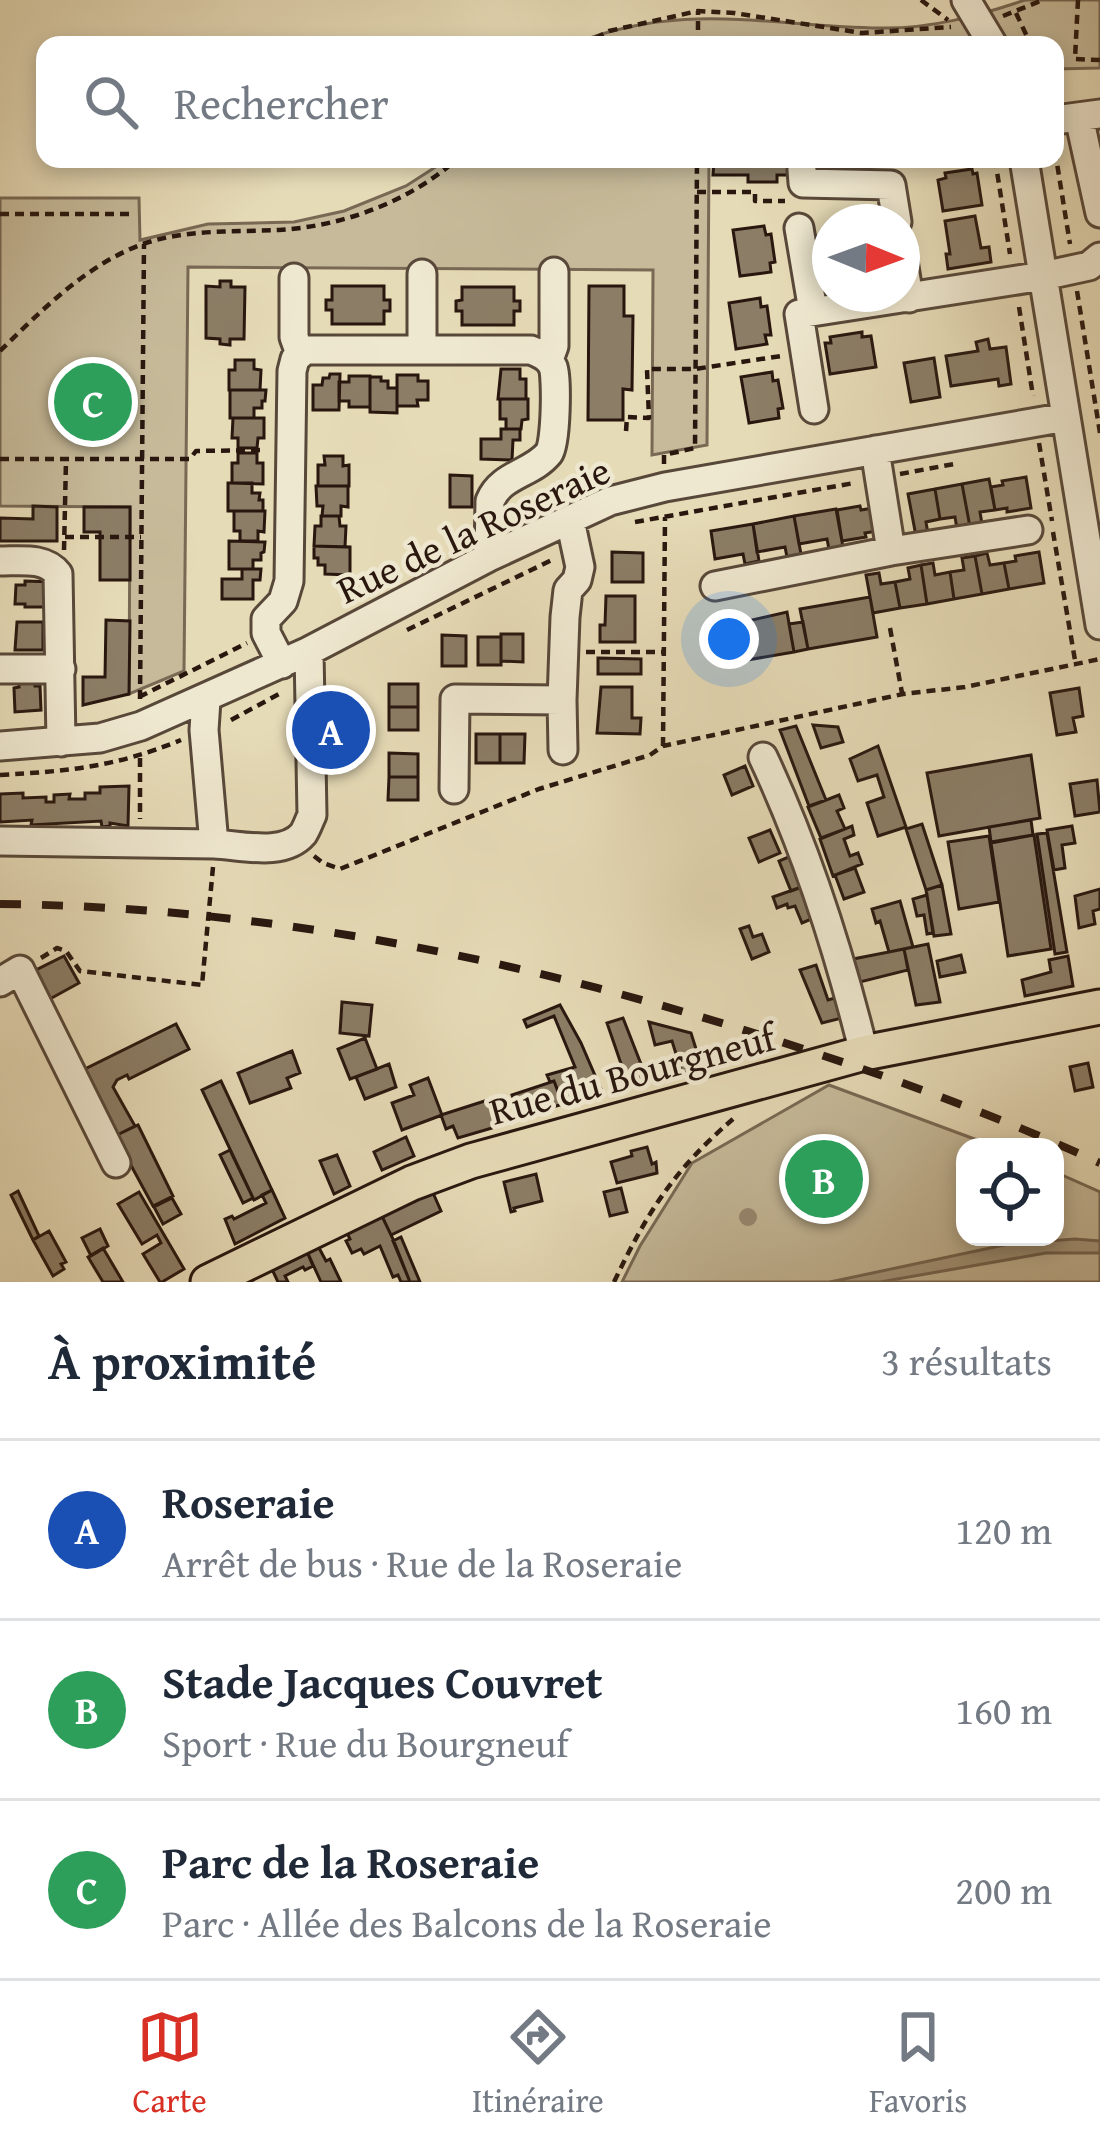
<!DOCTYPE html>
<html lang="fr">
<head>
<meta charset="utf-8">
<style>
	:root { --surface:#fff; --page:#f6f6f7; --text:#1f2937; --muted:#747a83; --line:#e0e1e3; --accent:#d93025 }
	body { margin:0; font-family:"Gentium Book Plus",serif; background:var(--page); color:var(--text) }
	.controls { position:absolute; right:36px; bottom:36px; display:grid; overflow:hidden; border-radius:24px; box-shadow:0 6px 18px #0003 }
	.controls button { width:108px; height:108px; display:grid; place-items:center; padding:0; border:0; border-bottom:3px solid var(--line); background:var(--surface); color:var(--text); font:60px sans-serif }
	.compass { position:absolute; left:812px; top:204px; width:108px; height:108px; border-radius:50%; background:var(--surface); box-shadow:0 6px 18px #0003; rotate:91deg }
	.you { position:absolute; left:729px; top:639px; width:42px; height:42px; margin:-30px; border:9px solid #fff; border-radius:50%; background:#1a73e8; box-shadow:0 0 0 18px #1a73e833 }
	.badge { display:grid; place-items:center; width:78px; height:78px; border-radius:50%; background:var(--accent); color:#fff; font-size:39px; font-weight:700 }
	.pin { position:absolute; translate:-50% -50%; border:6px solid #fff; box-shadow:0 3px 12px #0006 }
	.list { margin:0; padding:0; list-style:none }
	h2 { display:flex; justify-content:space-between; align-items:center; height:156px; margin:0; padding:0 48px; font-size:51px }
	h2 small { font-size:39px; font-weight:400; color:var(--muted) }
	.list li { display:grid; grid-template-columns:78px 1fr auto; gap:36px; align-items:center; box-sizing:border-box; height:180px; padding:0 48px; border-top:3px solid var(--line) }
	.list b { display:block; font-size:45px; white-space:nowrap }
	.list p { margin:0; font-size:39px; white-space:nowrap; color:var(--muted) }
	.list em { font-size:39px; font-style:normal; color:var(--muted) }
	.icon { flex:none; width:66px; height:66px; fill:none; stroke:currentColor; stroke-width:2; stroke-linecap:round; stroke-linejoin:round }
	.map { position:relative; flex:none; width:1100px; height:1282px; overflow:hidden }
	.search { position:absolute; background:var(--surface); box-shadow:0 6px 18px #0003; left:36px; right:36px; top:36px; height:132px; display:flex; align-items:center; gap:30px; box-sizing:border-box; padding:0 42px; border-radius:24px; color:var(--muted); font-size:45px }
	.sheet { height:696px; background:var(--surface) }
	nav { display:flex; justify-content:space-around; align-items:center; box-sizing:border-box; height:168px; border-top:3px solid var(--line); background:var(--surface); font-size:33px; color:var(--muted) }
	nav a { display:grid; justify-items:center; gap:6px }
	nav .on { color:var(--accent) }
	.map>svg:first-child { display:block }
	.green { fill:#c6ba9a; stroke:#786854; stroke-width:3 }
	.water { fill:#a6987e; stroke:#746452; stroke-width:3 }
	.building { fill:#8b7d66; stroke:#29170f; stroke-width:3 }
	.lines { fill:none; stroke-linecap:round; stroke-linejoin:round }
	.minor-casing { stroke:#584839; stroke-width:33 }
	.major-casing { stroke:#29170f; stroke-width:39 }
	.path { stroke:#29170f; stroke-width:4.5; stroke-dasharray:9 6; stroke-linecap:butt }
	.minor { stroke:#efe8d0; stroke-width:27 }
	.major { stroke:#e6dbb7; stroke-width:33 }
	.rail { stroke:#29170f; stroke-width:8; stroke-dasharray:21 21; stroke-linecap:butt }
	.tree { fill:#988a72 }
	.labels { text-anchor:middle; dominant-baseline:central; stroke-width:9; stroke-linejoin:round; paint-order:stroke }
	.street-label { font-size:39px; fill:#29170f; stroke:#efe8d0 }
</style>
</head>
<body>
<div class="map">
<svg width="1100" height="1282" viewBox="0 0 1100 1282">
	<rect width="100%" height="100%" fill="#e6dbb7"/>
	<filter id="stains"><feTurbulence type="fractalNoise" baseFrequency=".00167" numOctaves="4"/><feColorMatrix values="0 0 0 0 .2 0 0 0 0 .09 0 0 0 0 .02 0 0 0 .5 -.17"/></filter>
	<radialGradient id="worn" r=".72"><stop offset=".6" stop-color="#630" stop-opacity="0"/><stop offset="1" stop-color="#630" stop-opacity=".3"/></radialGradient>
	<path class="green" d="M1025 0H1100V68L1055 69V45H571C680 0 766 26 880 28 930 29 978 16 1025 0Z
		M448 159H709L707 445 652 455 653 270 188 267 184 671 129 694 130 507 0 506V198H139L140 240 208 224 294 222 344 211 406 186Z
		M829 1085 996 1147H965V1237H1055V1172L1100 1192V1282H622L640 1246 692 1163Z"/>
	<path class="water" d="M1075 1239 1100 1241V1253H1046L880 1282H830L1009 1244Z"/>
	<path class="building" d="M714 159H808L790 175H777V182H748V175H713Z
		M972 169 973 174 977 173 982 205 943 211 938 180 946 178 945 173Z
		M975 216 981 248 989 247 991 262 948 269 946 254H950L945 221Z
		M764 226 766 235 771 234 775 262 770 263 771 272 740 276 733 230Z
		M220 281H231V287H245L244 339H230V345L220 344V339L206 338V286L220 287Z
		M332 286H384V300H390V311H384V324H332V310H326V300H332Z
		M589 286H624V316H633L632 390 623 389V420H588Z
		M462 287H514V301H520V311H514V325H462V311H456V301L462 300Z
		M760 298 761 307 767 306 771 335H765L767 344 736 349 729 303Z
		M862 332V337L871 336 876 367 830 374 825 343H831L830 337Z
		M988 339 990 349 1006 347 1011 384 999 386 998 379 951 386 946 356 978 351 976 342Z
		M934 358 940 397 911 402 904 363Z
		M235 360H254V369L261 370 260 390H229V370H235Z
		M501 369H520V379H526V399H498Z
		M772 372 773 381 778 380 783 408 778 409 779 418 749 423 741 377Z
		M330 374H340L339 410H313V385H322L323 378H329Z
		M397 375H418V381H428V400H417L418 406H397Z
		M349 376H370V407H349V401H339V382H349Z
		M370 377H381V381H388V388H397V413L370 412Z
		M230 390H266L265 401H262V408H254V418H230Z
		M500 399H528V419L522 420 521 429H506V419H500Z
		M233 418H264V438H258L257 448H238V438H232Z
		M501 429H520V440H513L512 460 481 459V439H501Z
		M238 453H257V463H263V484L232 483V463H238Z
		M324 456H343V466L349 465V486H318V465H325Z
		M450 475 472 476V507H450Z
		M1026 477 1031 508 1007 512V508L995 510 991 487 1003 485 1002 481Z
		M989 479 995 510 980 512 982 524 970 527 962 484Z
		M228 483H252V493H260L259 500H263V511H228Z
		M962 484 970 527 957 529 955 517 940 519 935 489Z
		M316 486H348V507L341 506V516H322L323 506H317Z
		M935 489 940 519 926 522 928 534 916 536 908 494Z
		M33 506 57 507V541H0V518L33 519Z
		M860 506 861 510 873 508 877 531 865 533 866 537 842 541 837 510Z
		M84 507H130V580H100V532H84Z
		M836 509 843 547 829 549 827 539 799 544 794 516Z
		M234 511H265L264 532 258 531V541H240V531H234Z
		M321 516H339L340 526H346L345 547 314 546 315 526H321Z
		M794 516 801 554 787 557 785 547 757 552 753 524Z
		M753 524 759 561 745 564 743 554 715 559 711 531Z
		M229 541 265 542 264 552 261 553V560H253V569H229Z
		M314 546 350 547V575L325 574V565H318V558H314Z
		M612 552 643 553V582H612Z
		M1039 552 1044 583 1009 589 1004 563 1016 561 1015 556Z
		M987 553 990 565 1004 563 1009 589 982 594 975 556Z
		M975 556 982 594 954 599 950 572 964 570 962 558Z
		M933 563 935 575 950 572 954 599 927 604 921 565Z
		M921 565 927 604 900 608 895 582 910 579 908 568Z
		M242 569H261L260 580H253V599H222V579H242Z
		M879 573 881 584 895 582 900 608 873 613 866 575Z
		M25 581 53 582V607H25V604H15L16 585H25Z
		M606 596H635V642H600V625H605Z
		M870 597 877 637 808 649 800 609Z
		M787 612 794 652 724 664 717 624 748 621Z
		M106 620 130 621 129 694 83 705V677H105Z
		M17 622H43V650H15Z
		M803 622 808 649 794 652 789 624Z
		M501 634H523V662L501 661Z
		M442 635 466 636V666H442Z
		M478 637H501V665H478Z
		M598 658 641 659V674H598Z
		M18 674H34L35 686H40L41 710 15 712 14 688 19 687Z
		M389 684H418V707H389Z
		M601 687H632V718H641L640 734 597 733Z
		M1079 688 1083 716 1073 718 1076 732 1057 735 1050 693Z
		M389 707H418V730H389Z
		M813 725 838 727 843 742 821 748Z
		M796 726 826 800 809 806 780 730Z
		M476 734H500V763H476Z
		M500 734H525L524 763H500Z
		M878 746 906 827 878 836 867 803 884 797 877 775 858 781 850 759Z
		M389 753 418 754V777H389Z
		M1031 755 1040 818 939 836 927 773Z
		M745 766 753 786 732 795 724 775Z
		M389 777H418V800H388Z
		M1097 780 1100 812 1075 816 1070 784Z
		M129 786 128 826 110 823V826L102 827 101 821 31 825 32 820 0 822V794L23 793V798L46 797V802H54V795L70 794 69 799H85V793H100V787Z
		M839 795 844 808 837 811 845 829 821 838 808 807Z
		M1031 820 1033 835 991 842 989 827Z
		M922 824 942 885 926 890 906 829Z
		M852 826 854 835 844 839 850 856 858 853 862 864 833 876 820 839Z
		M1072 826 1075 843 1062 845 1065 868 1054 870 1047 830Z
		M770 830 780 853 759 862 749 838Z
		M1047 833 1067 952 1055 954 1037 834Z
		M1034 835 1051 949 1008 956 991 843Z
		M989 836 999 902 959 909 948 842Z
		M798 853 810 884 791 891 779 861Z
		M855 868 864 892 844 899 835 875Z
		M810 884 821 915 802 923 795 906 788 908 787 904 777 908 773 897Z
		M942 885 951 934 934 936 926 890Z
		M1100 889V909L1093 911 1095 924 1079 928 1075 896Z
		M927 895 933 933 927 934 924 915 917 916 913 899Z
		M900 901 913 947 889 952 880 921 876 923 872 909Z
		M749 926 753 937 762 934 769 952 752 959 740 929Z
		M928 944 940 1002 916 1005 904 949Z
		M904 949 908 970 852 984 848 960Z
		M961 955 965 972 940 977 937 961Z
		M64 956 79 983 48 1000 32 972Z
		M1068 956 1073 986 1025 996 1022 980 1051 972 1049 960Z
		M816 965 828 1000 846 995 850 1016 822 1023 800 970Z
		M342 1002 372 1005 369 1036 340 1033Z
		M560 1005 581 1043 603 1094 563 1105 554 1081 550 1082 547 1075 575 1067 554 1016 527 1027 524 1020Z
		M623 1018 648 1082 629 1087 607 1023Z
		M649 1022 691 1033 702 1068 682 1073 672 1041 655 1045Z
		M176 1024 189 1049 129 1079 127 1075 117 1080 113 1087 135 1126 115 1136 83 1070Z
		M365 1038 377 1069 350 1079 338 1049Z
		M292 1051 300 1073 287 1078 291 1088 250 1103 238 1073Z
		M1088 1063 1093 1087 1075 1091 1070 1067Z
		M389 1064 396 1087 365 1099 356 1077Z
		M428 1078 442 1115 402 1130 392 1103 414 1095 410 1085Z
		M221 1081 272 1190 254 1200 202 1090Z
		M554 1081 563 1104 520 1117 512 1095Z
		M491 1099 499 1126 458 1138 453 1126 446 1129 441 1115Z
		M138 1125 173 1196 153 1206 115 1136Z
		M406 1137 414 1156 382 1170 374 1152Z
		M647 1147 652 1164 656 1162 657 1173 617 1183 611 1162 632 1156 631 1151Z
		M230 1150 253 1198 243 1203 220 1155Z
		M337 1155 350 1186 334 1194 320 1161Z
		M536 1174 542 1201 514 1208 515 1211 511 1212 504 1182Z
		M430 1186 441 1211 391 1235 379 1210Z
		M621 1188 627 1212 610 1216 604 1192Z
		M272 1190 285 1218 235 1244 225 1219 232 1216 234 1219 266 1203 262 1195Z
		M18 1191 39 1236 33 1240 11 1195Z
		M139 1192 184 1269 162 1282H160L143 1254 161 1243 157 1235 142 1244 118 1204Z
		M172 1198 181 1214 163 1224 154 1207Z
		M379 1210 393 1239 410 1282H401L398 1275 393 1277 380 1246 364 1254 361 1249 352 1253 346 1241 350 1239 344 1227Z
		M100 1229 108 1246 91 1256 82 1238Z
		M49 1231 66 1262 61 1264 64 1269 53 1276 33 1240Z
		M401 1237 420 1282H410L393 1241Z
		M318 1246 326 1261 330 1259 341 1282H321L305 1247Z
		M305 1247 313 1266 305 1270 303 1267 285 1276 288 1282H278L270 1265Z
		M103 1248 123 1282H103L88 1257Z"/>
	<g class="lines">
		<defs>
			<path id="minor" d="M966 0 993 45
				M1079 117 1100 213
				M1055 120 1100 114
				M1024 159 1100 625
				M802 170 803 183 891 185 897 222
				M799 228 813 311
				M902 254 909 298
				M294 278V337L300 354
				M422 349V274
				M549 360 554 346V272
				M814 409 799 314 1043 276 1089 266 1100 257
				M875 450 891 551 1028 530
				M0 561C21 561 45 557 58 574L61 742
				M715 586 891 551
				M282 664 266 633V619L283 601 289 581 292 371 295 359 305 350H531C540 354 549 357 553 367 557 377 556 444 549 453 532 474 501 474 490 501L489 557
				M0 669H61
				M206 700 204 730 214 844C241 845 283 857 303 834 307 828 309 821 312 815L309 651
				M562 700 563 750
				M0 746 100 738 141 726 309 651 489 557 610 501 665 487 1066 417
				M763 757C808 853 839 951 864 1053
				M454 789 455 699 562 700 565 617 568 590 577 580 580 567 570 520
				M0 841 214 844
				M0 982 20 970 116 1163"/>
			<path id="major" d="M208 1282 412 1183 471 1161 864 1053 1100 1007"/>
		</defs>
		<use href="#minor" class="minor-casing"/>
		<use href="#major" class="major-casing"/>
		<path class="path" d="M921 0 948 20
			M1078 0 1075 59 1100 60
			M1016 13 1031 45
			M1003 16 1043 0
			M582 45 609 31 698 11 734 13 862 33 951 27
			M698 45V11
			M1055 151 1070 244
			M995 159 1010 254
			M697 192H755V201H785
			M0 214H133
			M1077 291 1100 433
			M1019 307 1033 396
			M0 351C41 311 85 266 140 245 184 229 233 232 279 230 343 226 409 202 457 159
			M626 431 627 417 649 418 647 369H695L781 356
			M1039 443 1052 521
			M0 459H190L196 451 266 450
			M664 464V455L695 448 697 159
			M900 474 954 464
			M635 522 854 483
			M1053 532 1076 666
			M65 537H141
			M64 550 66 460
			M890 628 902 693
			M407 630 554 559
			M586 652H664
			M139 697 247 643
			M140 699 144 244
			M231 720 279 694
			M663 746 665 517
			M140 758V819
			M0 775C70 771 115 767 181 740
			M314 856 323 863 340 869 539 789 650 755 663 746 903 694 965 687 1100 659
			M41 958 57 948 66 951 80 971 202 985 213 867
			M614 1282C648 1211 673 1171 733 1119"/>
		<use href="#minor" class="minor"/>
		<use href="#major" class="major"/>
		<path class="rail" d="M0 904C273 907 544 963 803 1049 904 1082 1003 1118 1100 1163"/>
	</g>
	<circle class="tree" cx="748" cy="1217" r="9"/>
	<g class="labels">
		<g class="street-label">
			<text transform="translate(473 529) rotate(-25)">Rue de la Roseraie</text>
			<text transform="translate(632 1073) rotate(-15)">Rue du Bourgneuf</text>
		</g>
	</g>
	<rect width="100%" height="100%" filter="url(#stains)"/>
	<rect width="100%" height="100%" fill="url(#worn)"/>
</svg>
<div class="controls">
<button><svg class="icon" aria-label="locate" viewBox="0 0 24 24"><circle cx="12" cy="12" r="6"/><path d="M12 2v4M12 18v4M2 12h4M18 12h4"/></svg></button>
</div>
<svg class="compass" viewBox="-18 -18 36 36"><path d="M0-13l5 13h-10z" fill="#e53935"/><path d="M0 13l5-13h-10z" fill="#747a83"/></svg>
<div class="you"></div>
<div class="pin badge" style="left:331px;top:730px;background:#1a4fb4">A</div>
<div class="pin badge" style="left:824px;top:1179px;background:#2e9e5b">B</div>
<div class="pin badge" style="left:93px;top:402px;background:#2e9e5b">C</div>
<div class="search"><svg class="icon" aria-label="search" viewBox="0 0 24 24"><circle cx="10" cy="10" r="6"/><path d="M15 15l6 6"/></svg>Rechercher</div>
</div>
<section class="sheet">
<h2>À proximité<small>3 résultats</small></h2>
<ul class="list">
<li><span class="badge" style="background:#1a4fb4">A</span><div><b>Roseraie</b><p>Arrêt de bus · Rue de la Roseraie</p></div><em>120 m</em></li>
<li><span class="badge" style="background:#2e9e5b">B</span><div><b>Stade Jacques Couvret</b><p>Sport · Rue du Bourgneuf</p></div><em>160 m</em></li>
<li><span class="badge" style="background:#2e9e5b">C</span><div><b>Parc de la Roseraie</b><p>Parc · Allée des Balcons de la Roseraie</p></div><em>200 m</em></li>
</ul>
</section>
<nav>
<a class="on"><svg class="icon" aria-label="map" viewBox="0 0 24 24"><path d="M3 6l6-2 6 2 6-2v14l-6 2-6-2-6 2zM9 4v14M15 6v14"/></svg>Carte</a>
<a><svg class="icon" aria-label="directions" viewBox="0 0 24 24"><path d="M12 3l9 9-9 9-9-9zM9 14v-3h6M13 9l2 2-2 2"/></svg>Itinéraire</a>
<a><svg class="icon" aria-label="saved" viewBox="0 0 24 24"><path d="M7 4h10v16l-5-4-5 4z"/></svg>Favoris</a>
</nav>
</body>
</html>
